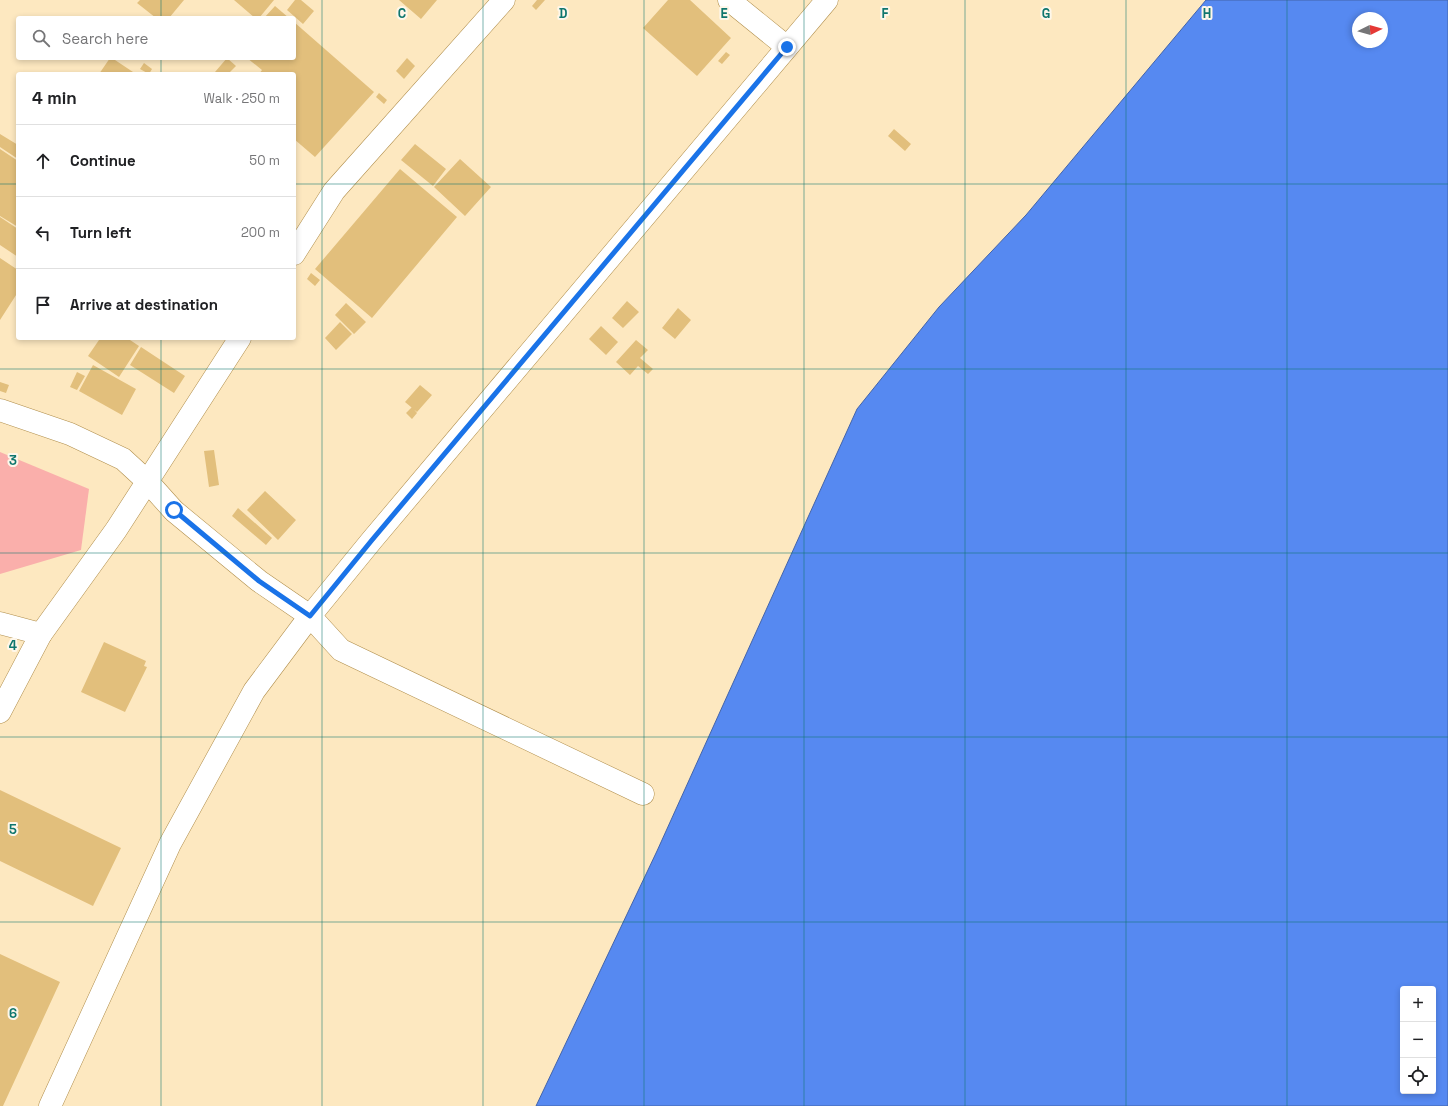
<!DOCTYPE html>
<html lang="en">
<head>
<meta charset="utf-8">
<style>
	:root { --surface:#fff; --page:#f2f2f2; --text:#202124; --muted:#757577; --line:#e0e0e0 }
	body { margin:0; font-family:"Space Grotesk",sans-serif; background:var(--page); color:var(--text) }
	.controls { position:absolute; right:12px; bottom:12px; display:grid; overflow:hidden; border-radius:4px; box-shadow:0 2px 6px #0003 }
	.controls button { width:36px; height:36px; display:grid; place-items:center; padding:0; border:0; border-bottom:1px solid var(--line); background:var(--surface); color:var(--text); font:20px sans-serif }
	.compass { position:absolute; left:1352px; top:12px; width:36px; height:36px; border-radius:50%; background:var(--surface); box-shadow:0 2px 6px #0003; rotate:85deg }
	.stop { position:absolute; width:12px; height:12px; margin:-9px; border:3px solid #1a73e8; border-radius:50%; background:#fff }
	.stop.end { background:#1a73e8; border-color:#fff; box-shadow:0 1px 4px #0008 }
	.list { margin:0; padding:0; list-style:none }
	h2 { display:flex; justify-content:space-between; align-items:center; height:52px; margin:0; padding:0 16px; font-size:17px }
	h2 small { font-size:13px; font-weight:400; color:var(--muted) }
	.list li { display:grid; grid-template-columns:26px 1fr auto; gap:12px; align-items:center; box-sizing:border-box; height:72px; padding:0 16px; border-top:1px solid var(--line) }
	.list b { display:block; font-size:15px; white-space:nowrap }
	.list em { font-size:13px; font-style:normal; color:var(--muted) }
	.icon { flex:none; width:22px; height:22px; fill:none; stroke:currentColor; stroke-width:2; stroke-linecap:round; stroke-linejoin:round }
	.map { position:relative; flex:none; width:1448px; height:1106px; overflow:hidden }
	.search { position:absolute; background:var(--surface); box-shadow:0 2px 6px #0003; left:16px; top:16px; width:280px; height:44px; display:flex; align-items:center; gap:10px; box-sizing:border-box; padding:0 14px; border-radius:4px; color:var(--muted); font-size:15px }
	.panel { position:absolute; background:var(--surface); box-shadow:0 2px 6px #0003; left:16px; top:72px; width:280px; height:268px; border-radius:4px }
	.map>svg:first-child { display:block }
	.green { fill:#faafab }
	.water { fill:#5689f1; stroke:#4364a9; fill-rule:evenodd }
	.building { fill:#e2bf7c }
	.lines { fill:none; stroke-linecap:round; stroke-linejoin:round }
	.street-casing { stroke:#b08e4b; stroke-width:23 }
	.secondary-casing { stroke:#b08e4b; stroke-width:23 }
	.street { stroke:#fff; stroke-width:22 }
	.secondary { stroke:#fff; stroke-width:22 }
	.route { stroke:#1a73e8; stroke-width:5 }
	.grid { fill:none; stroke:#0f766e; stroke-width:1; stroke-opacity:0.55 }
	.grid-label { font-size:13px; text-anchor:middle; font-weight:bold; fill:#0f766e; stroke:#fef7ea; stroke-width:4; stroke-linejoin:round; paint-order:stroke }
</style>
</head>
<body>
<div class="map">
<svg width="1448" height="1106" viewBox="0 0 1448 1106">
	<rect width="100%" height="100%" fill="#fde8c0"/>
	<path class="green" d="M0 452 89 489 81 550 0 574Z"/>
	<path class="water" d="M1206 0H1448V1106H536L657 851 857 409 939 307 1026 215ZM1358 18H1382V42H1358ZM1403 989H1433V1091H1403Z"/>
	<path class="building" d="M140 0H184L169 18H156L137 3Z
		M234 0H274L259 18H255Z
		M295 0H301L314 11 303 24 287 10Z
		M399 0H437L421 19Z
		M537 0H545L536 10 532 6Z
		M668 0H690L731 38 697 76 643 28Z
		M275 6 289 18H264Z
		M294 22 374 92 315 157 294 139V74H259L262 70 247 58H294Z
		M726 52 730 55 722 64 718 61Z
		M110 58H112L136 74H99Z
		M227 58 236 66 228 74H217L215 72Z
		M407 58 415 66 404 79 396 71Z
		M144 63 152 69 149 74 140 69Z
		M379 93 387 100 384 104 376 97Z
		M894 129 911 144 905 151 888 136Z
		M0 134 18 145V159L0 147Z
		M415 144 446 169 433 186 401 160Z
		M0 149 18 161V227L0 216Z
		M460 159 491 187 465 216 434 187Z
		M400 169 457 217 372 318 315 269Z
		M0 217 18 229V257L0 245Z
		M0 258 18 270V292L0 320Z
		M311 273 320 280 315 286 307 279Z
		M627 301 639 312 623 328 612 318Z
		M346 303 366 322 354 334 335 315Z
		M678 308 691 320 675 339 662 328Z
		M340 322 352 334 336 350 325 338Z
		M601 326 618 342 606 355 589 339Z
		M95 338H127L139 346 119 377 88 356 99 340Z
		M636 340 648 350 640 358 653 369 648 374 638 366 630 375 616 362Z
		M141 347 185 376 174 393 130 365Z
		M93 365 136 389 122 415 79 391Z
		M77 372 85 376 77 390 70 387Z
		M0 382 9 385 6 393 0 391Z
		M420 385 432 395 417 412 405 402Z
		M412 407 417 413 412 419 406 413Z
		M214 450 219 485 209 487 204 451Z
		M265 491 296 520 278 540 247 510Z
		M238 508 272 538 266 545 232 516Z
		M104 642 146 661 144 666 147 667 125 712 81 692Z
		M0 790 121 848 93 906 0 861Z
		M0 954 60 982 3 1106H0Z"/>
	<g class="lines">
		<defs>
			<path id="street" d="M729 0 787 47
				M0 410 70 434 123 459 148 482
				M0 623 41 634"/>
			<path id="secondary" d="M294 254 334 191 504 0
				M148 482 174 511 259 581 310 616 341 650 643 794
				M0 712 41 634 116 530 240 338
				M50 1106 170 844 254 691 310 616 372 540 827 0"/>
		</defs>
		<use href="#street" class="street-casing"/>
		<use href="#secondary" class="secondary-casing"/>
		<use href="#street" class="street"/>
		<use href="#secondary" class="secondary"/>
	</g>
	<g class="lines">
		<path class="route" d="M174 510 259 581 310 616 372 540 787 47"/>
	</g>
	<path class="grid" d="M161 0V18M322 0V1106M483 0V1106M644 0V1106M804 0V1106M965 0V1106M1126 0V1106M1287 0V1106M161 58V74M0 184H18M294 184H1448M161 338V1106M0 369H1448M0 553H1448M0 737H1448M0 922H1448"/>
	<g class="grid-label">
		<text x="402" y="18">C</text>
		<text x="563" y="18">D</text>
		<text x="724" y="18">E</text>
		<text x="885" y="18">F</text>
		<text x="1046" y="18">G</text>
		<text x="1207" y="18">H</text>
		<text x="13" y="465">3</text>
		<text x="13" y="650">4</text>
		<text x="13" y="834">5</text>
		<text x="13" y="1018">6</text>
	</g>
</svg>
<div class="controls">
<button>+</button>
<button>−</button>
<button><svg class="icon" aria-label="locate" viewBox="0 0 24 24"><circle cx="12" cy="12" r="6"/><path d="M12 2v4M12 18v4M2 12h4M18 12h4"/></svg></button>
</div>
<svg class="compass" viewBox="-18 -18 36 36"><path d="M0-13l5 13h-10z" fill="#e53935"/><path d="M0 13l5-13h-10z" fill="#757577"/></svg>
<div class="stop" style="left:174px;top:510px"></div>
<div class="stop end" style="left:787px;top:47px"></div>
<div class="search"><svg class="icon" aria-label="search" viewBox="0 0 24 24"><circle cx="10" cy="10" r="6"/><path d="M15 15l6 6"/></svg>Search here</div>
<section class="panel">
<h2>4 min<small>Walk · 250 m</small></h2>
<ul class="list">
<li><svg class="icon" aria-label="ahead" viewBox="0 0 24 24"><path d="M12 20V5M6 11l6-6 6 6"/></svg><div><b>Continue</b></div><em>50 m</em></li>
<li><svg class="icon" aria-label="left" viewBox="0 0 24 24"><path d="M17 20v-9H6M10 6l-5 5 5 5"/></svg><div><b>Turn left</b></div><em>200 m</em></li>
<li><svg class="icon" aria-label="arrive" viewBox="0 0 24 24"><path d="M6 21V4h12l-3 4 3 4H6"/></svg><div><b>Arrive at destination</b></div></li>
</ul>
</section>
</div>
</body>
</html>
